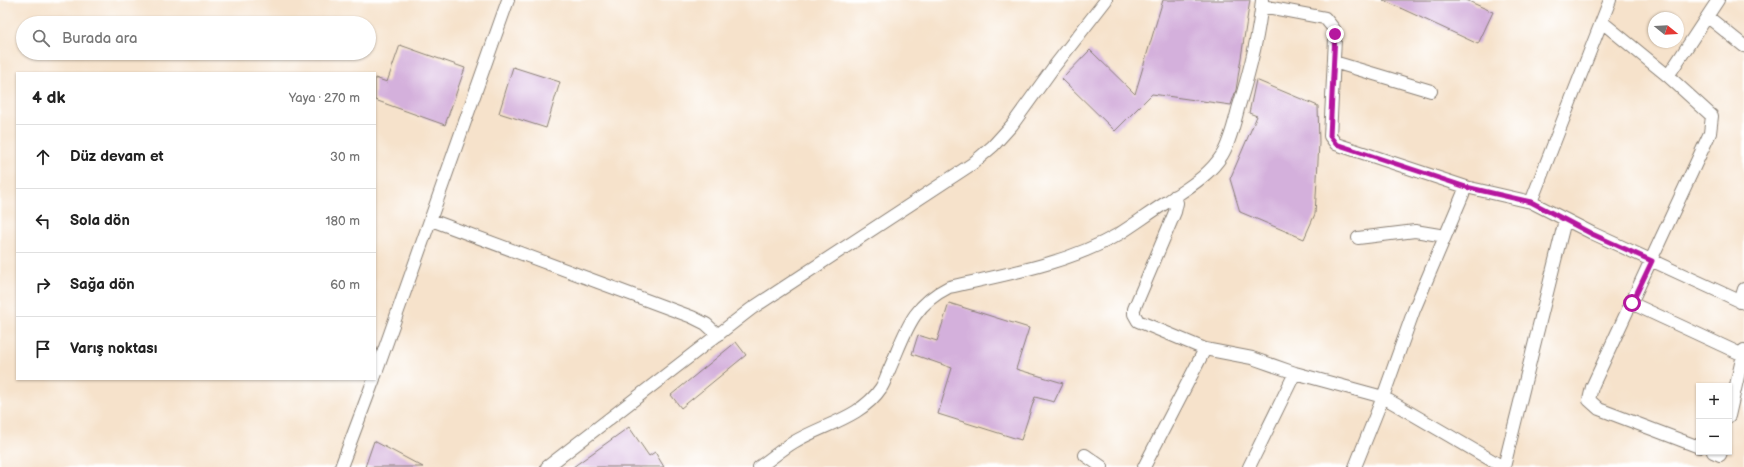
<!DOCTYPE html>
<html lang="tr">
<head>
<meta charset="utf-8">
<style>
	:root { --surface:#fff; --page:#f2f2f2; --text:#222; --muted:#767676; --line:#e0e0e0 }
	body { margin:0; font-family:"Balsamiq Sans",sans-serif; background:var(--page); color:var(--text) }
	.controls { position:absolute; right:12px; bottom:12px; display:grid; overflow:hidden; border-radius:0px; box-shadow:0 1px 3px #0004 }
	.controls button { width:36px; height:36px; display:grid; place-items:center; padding:0; border:0; border-bottom:1px solid var(--line); background:var(--surface); color:var(--text); font:20px sans-serif }
	.compass { position:absolute; left:1648px; top:12px; width:36px; height:36px; border-radius:50%; background:var(--surface); box-shadow:0 1px 3px #0004; rotate:108deg }
	.stop { position:absolute; width:12px; height:12px; margin:-9px; border:3px solid #b5179e; border-radius:50%; background:#fff }
	.stop.end { background:#b5179e; border-color:#fff; box-shadow:0 1px 4px #0008 }
	.list { margin:0; padding:0; list-style:none }
	h2 { display:flex; justify-content:space-between; align-items:center; height:52px; margin:0; padding:0 16px; font-size:17px }
	h2 small { font-size:13px; font-weight:400; color:var(--muted) }
	.list li { display:grid; grid-template-columns:26px 1fr auto; gap:12px; align-items:center; box-sizing:border-box; height:64px; padding:0 16px; border-top:1px solid var(--line) }
	.list b { display:block; font-size:15px; white-space:nowrap }
	.list em { font-size:13px; font-style:normal; color:var(--muted) }
	.icon { flex:none; width:22px; height:22px; fill:none; stroke:currentColor; stroke-width:2; stroke-linecap:round; stroke-linejoin:round }
	.map { position:relative; flex:none; width:1744px; height:467px; overflow:hidden }
	.search { position:absolute; background:var(--surface); box-shadow:0 1px 3px #0004; left:16px; top:16px; width:360px; height:44px; display:flex; align-items:center; gap:10px; box-sizing:border-box; padding:0 14px; border-radius:22px; color:var(--muted); font-size:15px }
	.panel { position:absolute; background:var(--surface); box-shadow:0 1px 3px #0004; left:16px; top:72px; width:360px; height:308px; border-radius:0px }
	.map>svg:first-child { display:block }
	.building { fill:#d4b0dc }
	.lines { fill:none; stroke-linecap:round; stroke-linejoin:round }
	.minor-casing { stroke:#897f74; stroke-width:14 }
	.minor { stroke:#fff; stroke-width:12 }
	.route { stroke:#b5179e; stroke-width:5 }
</style>
</head>
<body>
<div class="map">
<svg width="1744" height="467" viewBox="0 0 1744 467">
	<rect width="100%" height="100%" fill="#fff"/>
	<filter id="ink" filterUnits="userSpaceOnUse"><feTurbulence type="fractalNoise" baseFrequency=".025" numOctaves="2"/><feDisplacementMap in="SourceGraphic" scale="8" xChannelSelector="R" yChannelSelector="G"/><feConvolveMatrix kernelMatrix="1 2 1 2 8 2 1 2 1" color-interpolation-filters="sRGB"/></filter>
	<filter id="wash" filterUnits="userSpaceOnUse"><feTurbulence type="fractalNoise" baseFrequency=".012" numOctaves="4" result="noise"/><feDisplacementMap in="SourceGraphic" scale="16" xChannelSelector="R" yChannelSelector="G"/><feGaussianBlur stdDeviation="0.9" result="paint"/><feColorMatrix in="noise" values="0 0 0 0 0 0 0 0 0 0 0 0 0 0 0 0 0 1.4 0 .05"/><feComposite in="paint" operator="in"/></filter>
	<g filter="url(#wash)">
		<rect width="100%" height="100%" fill="#f6e2cb"/>
		<g id="blocks">
			<path class="building" d="M1163 0H1250L1236 90 1231 105 1152 94 1115 131 1062 79 1090 50 1135 94Z
				M1383 0H1466L1493 12 1478 44Z
				M400 45 465 68 445 125 375 100V78L387 82Z
				M513 67 560 82 546 128 499 113Z
				M1256 80 1318 106 1319 143 1315 214 1304 239 1240 212 1230 179 1257 116 1249 113Z
				M949 303 1029 328 1016 369 1063 383 1054 402 1035 397 1021 440 938 414 952 368 912 354 918 335 937 341Z
				M736 342 746 355 681 408 671 395Z
				M629 427 649 456 655 452 664 467H573Z
				M374 441 423 467H365Z"/>
		</g>
	</g>
	<g filter="url(#ink)">
		<use href="#blocks" fill-opacity="0" stroke="#897f74" stroke-width="1"/>
		<g class="lines">
			<defs>
				<path id="minor" d="M1262 6 1325 18 1334 29 1335 39 1330 136 1336 144 1466 187 1531 202 1592 233 1744 303
					M1708 17 1744 46
					M1602 22 1668 76 1712 116 1710 133 1592 387 1589 400 1599 409 1699 447
					M1334 62 1431 91
					M1668 76 1718 0
					M1175 196 1177 203 1175 212 1134 309V314L1138 321 1205 349 1252 358 1295 373 1383 397 1503 467
					M1531 202 1610 0
					M431 220 692 317 706 324 718 335
					M1358 238 1415 231 1445 236
					M1740 302 1744 289
					M1631 303 1743 355
					M375 376 508 0
					M1729 416 1744 350
					M1713 452 1720 455 1721 452
					M1085 455 1102 467
					M341 467 374 379
					M547 467 751 309 972 164 993 146 1012 125 1053 68 1106 0
					M759 467C771 459 782 449 794 442 824 424 861 418 881 388 885 382 887 374 890 368 906 332 911 306 949 287 1007 274 1067 264 1119 234 1135 224 1151 212 1167 202 1187 188 1209 176 1222 155 1230 142 1234 124 1238 109 1249 74 1259 37 1262 0
					M1144 467 1205 349
					M1249 467 1295 373
					M1355 467 1383 397 1414 310 1466 187
					M1504 467 1565 220"/>
			</defs>
			<use href="#minor" class="minor-casing"/>
			<use href="#minor" class="minor"/>
		</g>
	</g>
	<g class="lines" filter="url(#ink)">
		<path class="route" d="M1335 34 1330 136 1336 144 1466 187 1531 202 1592 234 1652 261 1632 303"/>
	</g>
</svg>
<div class="controls">
<button>+</button>
<button>−</button>
</div>
<svg class="compass" viewBox="-18 -18 36 36"><path d="M0-13l5 13h-10z" fill="#e53935"/><path d="M0 13l5-13h-10z" fill="#767676"/></svg>
<div class="stop" style="left:1632px;top:303px"></div>
<div class="stop end" style="left:1335px;top:34px"></div>
<div class="search"><svg class="icon" aria-label="search" viewBox="0 0 24 24"><circle cx="10" cy="10" r="6"/><path d="M15 15l6 6"/></svg>Burada ara</div>
<section class="panel">
<h2>4 dk<small>Yaya · 270 m</small></h2>
<ul class="list">
<li><svg class="icon" aria-label="ahead" viewBox="0 0 24 24"><path d="M12 20V5M6 11l6-6 6 6"/></svg><div><b>Düz devam et</b></div><em>30 m</em></li>
<li><svg class="icon" aria-label="left" viewBox="0 0 24 24"><path d="M17 20v-9H6M10 6l-5 5 5 5"/></svg><div><b>Sola dön</b></div><em>180 m</em></li>
<li><svg class="icon" aria-label="right" viewBox="0 0 24 24"><path d="M7 20v-9h11M14 6l5 5-5 5"/></svg><div><b>Sağa dön</b></div><em>60 m</em></li>
<li><svg class="icon" aria-label="arrive" viewBox="0 0 24 24"><path d="M6 21V4h12l-3 4 3 4H6"/></svg><div><b>Varış noktası</b></div></li>
</ul>
</section>
</div>
</body>
</html>
